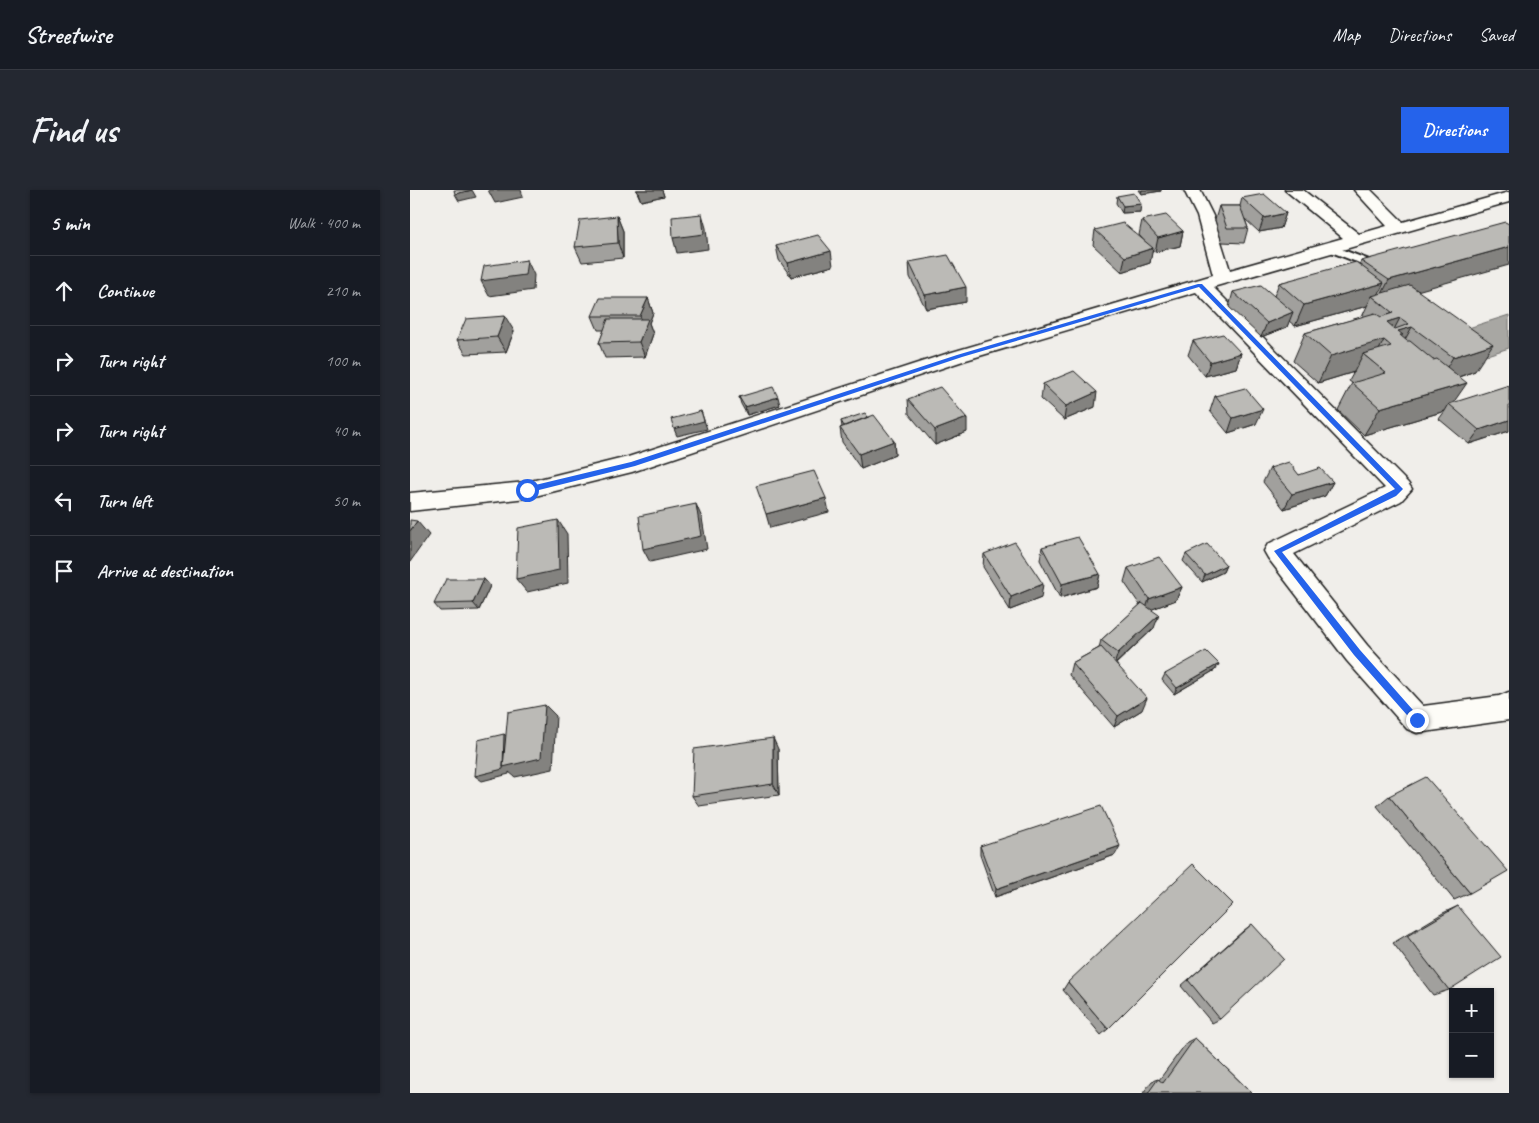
<!DOCTYPE html>
<html lang="en">
<head>
<meta charset="utf-8">
<style>
	:root { --surface:#171b24; --page:#242831; --text:#f1f3f6; --muted:#9ea1a6; --line:#363941; --accent:#2563eb }
	body { margin:0; font-family:Caveat,sans-serif; background:var(--page); color:var(--text) }
	.controls { position:absolute; right:15px; bottom:15px; display:grid; overflow:hidden; border-radius:0px; box-shadow:0 1px 4px #0004 }
	.controls button { width:45px; height:45px; display:grid; place-items:center; padding:0; border:0; border-bottom:1px solid var(--line); background:var(--surface); color:var(--text); font:25px sans-serif }
	.stop { position:absolute; width:15px; height:15px; margin:-11px; border:4px solid #2563eb; border-radius:50%; background:#fff }
	.stop.end { background:#2563eb; border-color:#fff; box-shadow:0 1px 5px #0008 }
	.list { margin:0; padding:0; list-style:none }
	h2 { display:flex; justify-content:space-between; align-items:center; height:65px; margin:0; padding:0 20px; font-size:21px }
	h2 small { font-size:16px; font-weight:400; color:var(--muted) }
	.list li { display:grid; grid-template-columns:32px 1fr auto; gap:15px; align-items:center; box-sizing:border-box; height:70px; padding:0 20px; border-top:1px solid var(--line) }
	.list b { display:block; font-size:19px; white-space:nowrap }
	.list em { font-size:16px; font-style:normal; color:var(--muted) }
	.icon { flex:none; width:28px; height:28px; fill:none; stroke:currentColor; stroke-width:2; stroke-linecap:round; stroke-linejoin:round }
	.map { position:relative; flex:none; width:1099px; height:903px; overflow:hidden; border-radius:0px }
	header { display:flex; align-items:center; gap:30px; box-sizing:border-box; height:70px; padding:0 25px; background:var(--surface); border-bottom:1px solid var(--line) }
	header strong { font-size:24px }
	nav { display:flex; gap:28px; margin-inline-start:auto; font-size:18px }
	.intro { display:flex; align-items:center; justify-content:space-between; box-sizing:border-box; height:120px; padding:0 30px }
	h1 { margin:0; font-size:35px }
	.button { padding:12px 22px; border-radius:0px; background:var(--accent); color:#fff; font-size:18px; font-weight:700 }
	main { display:flex; gap:30px; padding:0 30px }
	aside { flex:1; background:var(--surface); border-radius:0px; box-shadow:0 1px 4px #0004 }
	.map>svg:first-child { display:block }
	.water { fill:#a8a7a3; stroke:#706f6d }
	.lines { fill:none; stroke-linecap:round; stroke-linejoin:round }
	.service-casing { stroke:#1c1c1c; stroke-width:4 }
	.minor-casing { stroke:#1c1c1c; stroke-width:3 }
	.service { fill:#fdfcf7; fill-rule:evenodd }
	.minor { fill:#fdfcf7; fill-rule:evenodd }
	.wall { fill:#a1a09d; stroke:#1c1c1c }
	.shaded-wall { fill:#83827f; stroke:#1c1c1c }
	.building { fill:#bbbab6; stroke:#1c1c1c; fill-rule:evenodd }
	.route { fill:#2563eb }
</style>
</head>
<body>
<header>
<strong>Streetwise</strong>
<nav><a>Map</a><a>Directions</a><a>Saved</a></nav>
</header>
<div class="intro"><h1>Find us</h1><a class="button">Directions</a></div>
<main>
<aside>
<h2>5 min<small>Walk · 400 m</small></h2>
<ul class="list">
<li><svg class="icon" aria-label="ahead" viewBox="0 0 24 24"><path d="M12 20V5M6 11l6-6 6 6"/></svg><div><b>Continue</b></div><em>210 m</em></li>
<li><svg class="icon" aria-label="right" viewBox="0 0 24 24"><path d="M7 20v-9h11M14 6l5 5-5 5"/></svg><div><b>Turn right</b></div><em>100 m</em></li>
<li><svg class="icon" aria-label="right" viewBox="0 0 24 24"><path d="M7 20v-9h11M14 6l5 5-5 5"/></svg><div><b>Turn right</b></div><em>40 m</em></li>
<li><svg class="icon" aria-label="left" viewBox="0 0 24 24"><path d="M17 20v-9H6M10 6l-5 5 5 5"/></svg><div><b>Turn left</b></div><em>50 m</em></li>
<li><svg class="icon" aria-label="arrive" viewBox="0 0 24 24"><path d="M6 21V4h12l-3 4 3 4H6"/></svg><div><b>Arrive at destination</b></div></li>
</ul>
</aside>
<div class="map">
<svg width="1099" height="903" viewBox="0 0 1099 903">
	<rect width="100%" height="100%" fill="#f0eeea"/>
	<filter id="ink" filterUnits="userSpaceOnUse"><feTurbulence type="fractalNoise" baseFrequency=".02" numOctaves="2"/><feDisplacementMap in="SourceGraphic" scale="10" xChannelSelector="R" yChannelSelector="G"/><feConvolveMatrix kernelMatrix="1 2 1 2 8 2 1 2 1" color-interpolation-filters="sRGB"/></filter>
	<g filter="url(#ink)">
		<path class="water" d="M1099 125V158L1077 165 1049 141Z"/>
		<g class="lines">
			<defs>
				<path id="service" d="M920 55 975 76 976 78 975 80H967L916 60 915 58 916 56Z"/>
				<path id="minor" d="M774 0H790L803 26 820 80 933 48 875 0H893L949 44 977 36 944 0H961L993 32 1099 2V12L803 97 998 293 1002 299 991 311 884 364 957 455 1013 516 1089 506 1099 502V530L1007 543 997 539 937 471 858 368 854 361 858 354 975 298 786 102 556 170 222 282 117 308 0 321V303L117 292 218 267 542 162 803 85 787 26Z"/>
			</defs>
			<use href="#service" class="service-casing"/>
			<use href="#minor" class="minor-casing"/>
			<use href="#service" class="service"/>
			<use href="#minor" class="minor"/>
		</g>
		<path class="wall" d="M226 0H252L254 6 231 11Z
			M728 0H751V1L731 4Z
			M707 6 730 22 712 23 706 13Z
			M832 8 876 23 871 38 849 42 835 29 838 38 834 53 812 52 805 30 809 16H830Z
			M207 26 213 41V68L172 72 165 57Z
			M732 30 773 41 770 56 745 62 742 60 740 73 712 82 683 55 685 40 736 53 729 45Z
			M366 56 423 76 381 87 369 70Z
			M951 71 1008 101 1065 181 1049 187 1043 213 1099 241 1059 254 1029 229 1035 221 954 245 928 220 942 193 939 191 944 182 908 193 883 171 895 143 952 127 957 116 885 136 879 131 877 137 851 147 819 117 823 102 864 106 869 93 949 75Z
			M499 72 556 112 516 119 500 87Z
			M238 108 243 123 239 133 243 144 235 167 195 168 189 153 194 140H188L182 126Z
			M104 141 96 162 56 164 47 150Z
			M783 151 831 163 826 178 795 186 778 165Z
			M633 194 685 217 654 230 631 209Z
			M805 206 846 234 818 243 800 221Z
			M329 207 370 215 337 225 331 214Z
			M498 209 557 242 525 255 499 224Z
			M458 227 484 251 485 265 451 279 432 252 430 238 432 237 431 231Z
			M860 278 889 285 923 292 915 306 874 319 853 292Z
			M632 357 690 384 687 397 650 408 630 370Z
			M574 364 631 408 600 420 573 377Z
			M776 364 816 375 813 382 792 392 773 371Z
			M718 378 772 397 766 410 742 419 744 438 706 474 732 520 704 537 659 485 662 473 689 458 691 450 730 415 714 392Z
			M74 389 80 396 69 420 30 421 24 414Z
			M809 474 805 480 764 504 752 490 755 484Z
			M368 559 369 605 289 616 282 606Z
			M979 606 1060 703 1044 710 967 616Z
			M570 656 705 665 585 707 570 665Z
			M1048 716 1039 800 1023 805 983 753 1033 723Z
			M842 734 810 829 802 833 771 796 833 741Z
			M658 792 698 839 691 845 653 800Z
			M785 848 842 903H733L742 891 748 889 749 890 777 852Z"/>
		<path class="shaded-wall" d="M62 0 66 7 49 11 45 4Z
			M78 0H111L113 7 85 13Z
			M227 0H252L254 6 231 11Z
			M732 0H751V1L731 4Z
			M731 14 730 22 712 23 713 16Z
			M876 23 871 38 849 42 854 28Z
			M292 24 296 38 298 59 267 63 263 48Z
			M207 26 213 41V68L208 53Z
			M773 41 770 56 745 62 748 48Z
			M1099 57V75L968 112 979 90Z
			M743 58 740 73 712 82 715 67Z
			M421 61 423 76 381 87 378 73Z
			M117 70 124 85 123 100 79 106 71 91Z
			M974 93 966 109 962 106 957 116 885 136 894 115Z
			M556 97V112L516 119 515 105Z
			M238 108 243 123 239 133 243 144 235 167 229 152 235 137 230 126Z
			M883 122 877 137 851 147 857 133Z
			M95 126 104 141 96 162 87 147Z
			M990 128 977 153 974 150 963 172 953 164 944 182 908 193 921 166 977 132Z
			M1002 137 987 164 988 141Z
			M1083 154 1065 181 1026 195 1043 167Z
			M831 163 826 178 795 186 800 172Z
			M1057 193 1041 216 1039 214 1035 221 954 245 970 218Z
			M687 202 685 217 654 230 656 216Z
			M368 207 370 215 337 225 335 217Z
			M853 219 846 234 818 243 823 228Z
			M291 221 297 239 267 246 264 239Z
			M557 228V242L525 255V240Z
			M1099 230V241L1059 254 1069 240Z
			M484 251 485 265 451 279 449 264Z
			M923 292 915 306 874 319 882 304Z
			M416 308 419 322 360 338 356 324Z
			M286 314 292 328 297 359 240 372 233 359Z
			M148 330 157 344 158 393 117 402 106 389Z
			M7 331 19 345 0 372V341Z
			M816 375 813 382 792 392 795 385Z
			M690 384 687 397 650 408 652 394Z
			M74 389 80 396 69 420 63 413Z
			M633 394 631 408 600 420 601 407Z
			M772 397 766 410 735 422 739 409Z
			M749 425 744 438 704 475 708 463Z
			M809 474 805 480 764 504 767 498Z
			M737 508 732 520 704 537 708 526Z
			M135 515 146 526 143 579 105 587 99 582V584L72 591 65 586 94 544 100 549Z
			M363 548 368 559 369 605 363 594Z
			M710 656 705 665 585 707 586 699Z"/>
		<path class="building" d="M44 0H62L45 4Z
			M724 3 731 14 713 16 707 6Z
			M854 4 876 23 854 28 832 8Z
			M809 16H830L838 38H817Z
			M292 24 294 44 263 48 262 27Z
			M756 25 773 41 748 48 732 30Z
			M207 26 208 53 165 57 170 30Z
			M1095 32 1099 34V57L979 90 951 71Z
			M713 33 743 58 715 67 685 40Z
			M408 45 421 61 378 73 366 56Z
			M538 65 556 97 515 105 499 72Z
			M117 70 115 85 71 91 74 76Z
			M946 72 974 93 894 115 869 93Z
			M851 95 883 122 857 133 823 102Z
			M1000 95 1083 154 1043 167 1002 137 988 141 993 145H990L997 151H1000L1023 170 1027 169 1057 193 970 218 942 193 976 183 953 164 981 156 974 150 921 166 895 143 965 123 971 127 983 123 962 106ZM990 128 999 134 985 139 977 132Z
			M190 108H238L230 126H182Z
			M95 126 87 147 47 150 56 129Z
			M198 129H238L229 152 189 153Z
			M813 144 831 163 800 172 783 151Z
			M664 181 687 202 656 216 633 194Z
			M1099 195V230L1069 240 1039 214Z
			M363 197 368 207 335 217 329 207Z
			M530 197 557 228 525 240 498 209Z
			M835 198 853 219 823 228 805 206Z
			M291 221 294 231 264 239 261 229Z
			M455 223 458 227 434 236 431 231Z
			M464 225 484 251 449 264 430 238Z
			M879 272 889 285 910 278 923 292 882 304 860 278Z
			M404 281 416 308 356 324 346 296Z
			M286 314 291 346 233 359 229 326Z
			M0 330 7 331 0 341Z
			M148 330 149 380 106 389 108 338Z
			M668 347 690 384 652 394 632 357Z
			M605 352 633 394 601 407 574 364Z
			M797 354 816 375 795 385 776 364Z
			M749 367 772 397 739 409 718 378Z
			M36 389H74L63 413 24 414Z
			M732 413 749 425 708 463 691 450Z
			M691 457 737 508 708 526 662 473Z
			M796 461 809 474 767 498 755 484Z
			M135 515 131 568 93 577 98 522Z
			M94 544 93 579 65 586 68 550Z
			M363 548V594L282 606 284 559Z
			M1016 587 1098 681 1060 703 979 606Z
			M691 616 710 656 586 699 570 656Z
			M783 674 823 714 698 839 658 792Z
			M1048 716 1091 767 1039 800 997 746Z
			M842 734 874 769 810 829 778 790Z
			M785 848 842 903H738L748 889 753 893Z"/>
	</g>
	<path class="route" d="M788 94H792L993 299 986 306 872 362 950 460 1010 528V533H1004L944 465 864 361 985 299 789 97 552 167 225 276 117 303 113 300 117 297 221 272 547 165Z"/>
</svg>
<div class="controls">
<button>+</button>
<button>−</button>
</div>
<div class="stop" style="left:117px;top:300px"></div>
<div class="stop end" style="left:1007px;top:530px"></div>
</div>
</main>
</body>
</html>
